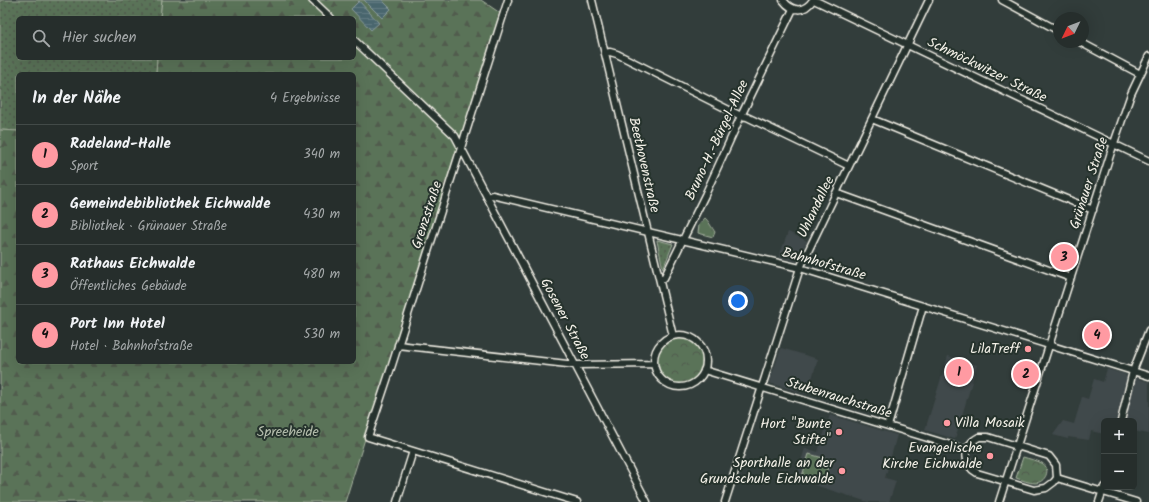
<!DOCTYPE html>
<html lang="de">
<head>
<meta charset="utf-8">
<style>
	:root { --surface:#262e2c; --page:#2e3634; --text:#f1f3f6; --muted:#a4a8a9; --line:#424a48; --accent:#ff9aa2 }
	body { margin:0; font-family:Kalam,sans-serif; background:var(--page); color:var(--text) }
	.controls { position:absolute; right:12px; bottom:12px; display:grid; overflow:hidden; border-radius:6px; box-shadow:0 4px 16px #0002 }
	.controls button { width:36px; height:36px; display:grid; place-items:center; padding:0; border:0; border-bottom:1px solid var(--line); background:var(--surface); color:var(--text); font:20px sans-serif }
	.compass { position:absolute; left:1053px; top:12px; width:36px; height:36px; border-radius:50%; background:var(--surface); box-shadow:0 4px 16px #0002; rotate:227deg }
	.you { position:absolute; left:738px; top:301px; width:14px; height:14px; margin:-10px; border:3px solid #fff; border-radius:50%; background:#1a73e8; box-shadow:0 0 0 6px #1a73e833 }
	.badge { display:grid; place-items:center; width:26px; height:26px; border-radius:50%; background:var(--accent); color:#111; font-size:13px; font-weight:700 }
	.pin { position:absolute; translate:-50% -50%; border:2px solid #fff; box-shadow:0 1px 4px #0006 }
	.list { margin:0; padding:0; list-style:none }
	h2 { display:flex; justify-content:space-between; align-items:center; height:52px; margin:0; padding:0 16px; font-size:17px }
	h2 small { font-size:13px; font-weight:400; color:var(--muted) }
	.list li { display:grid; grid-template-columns:26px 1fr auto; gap:12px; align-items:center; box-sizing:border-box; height:60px; padding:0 16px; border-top:1px solid var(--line) }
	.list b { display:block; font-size:15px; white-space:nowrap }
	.list p { margin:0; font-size:13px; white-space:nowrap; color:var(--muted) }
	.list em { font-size:13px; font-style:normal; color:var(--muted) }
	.icon { flex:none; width:22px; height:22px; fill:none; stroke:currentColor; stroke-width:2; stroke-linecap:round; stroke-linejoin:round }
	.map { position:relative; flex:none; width:1149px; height:502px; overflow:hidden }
	.search { position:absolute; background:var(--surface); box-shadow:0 4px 16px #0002; left:16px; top:16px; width:340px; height:44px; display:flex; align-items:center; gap:10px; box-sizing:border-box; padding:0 14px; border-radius:6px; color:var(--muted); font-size:15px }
	.panel { position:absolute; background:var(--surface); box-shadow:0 4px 16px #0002; left:16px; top:72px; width:340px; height:292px; border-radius:6px }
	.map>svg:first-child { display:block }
	.built { fill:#41494b }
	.grass { fill:url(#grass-dots); stroke:#a7b2a0 }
	.forest { fill:url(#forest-firs); stroke:#a7b2a0 }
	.park { fill:url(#park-crowns); stroke:#a7b2a0 }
	.pitch { fill:#5a7358; stroke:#a7b2a0 }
	.water { fill:url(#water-rules); stroke:#8d9e9f }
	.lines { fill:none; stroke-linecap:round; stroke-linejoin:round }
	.minor-casing { stroke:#f4f1e8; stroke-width:9 }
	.minor { stroke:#26332d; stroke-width:6 }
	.poi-dot { fill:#ff9aa2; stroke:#26332d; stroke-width:1.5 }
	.labels { text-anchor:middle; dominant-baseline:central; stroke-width:4; stroke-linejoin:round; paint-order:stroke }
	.street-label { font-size:14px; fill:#f4f1e8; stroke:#26332d }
	.poi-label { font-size:14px; fill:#f4f1e8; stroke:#26332d; text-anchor:end }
	.park-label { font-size:14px; fill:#b6bfae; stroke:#26332d }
</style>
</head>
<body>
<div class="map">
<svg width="1149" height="502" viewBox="0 0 1149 502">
	<defs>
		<pattern id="grass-dots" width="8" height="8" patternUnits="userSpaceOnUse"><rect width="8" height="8" fill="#5a7358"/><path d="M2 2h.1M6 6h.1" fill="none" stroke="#515b4e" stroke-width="1.8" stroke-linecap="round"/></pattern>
		<pattern id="forest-firs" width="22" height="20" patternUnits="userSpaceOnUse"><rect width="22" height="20" fill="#5a7358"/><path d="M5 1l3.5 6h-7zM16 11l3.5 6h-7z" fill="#515b4e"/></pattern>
		<pattern id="park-crowns" width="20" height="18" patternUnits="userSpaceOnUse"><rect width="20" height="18" fill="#5a7358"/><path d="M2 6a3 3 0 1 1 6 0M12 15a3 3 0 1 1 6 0" fill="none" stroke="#515b4e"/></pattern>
		<pattern id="water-rules" width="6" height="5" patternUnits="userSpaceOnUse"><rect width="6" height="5" fill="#48666e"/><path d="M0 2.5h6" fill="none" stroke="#637c83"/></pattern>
	</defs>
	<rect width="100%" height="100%" fill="#323d3b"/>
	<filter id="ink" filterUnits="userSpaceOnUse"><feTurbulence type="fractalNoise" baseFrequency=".025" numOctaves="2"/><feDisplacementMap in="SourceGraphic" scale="8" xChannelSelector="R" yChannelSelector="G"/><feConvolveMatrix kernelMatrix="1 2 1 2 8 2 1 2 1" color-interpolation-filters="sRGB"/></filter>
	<g filter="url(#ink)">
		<path class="built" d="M788 232 807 241 797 261 779 257Z
			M781 348 818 359 807 394 769 383Z
			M948 356 977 365 955 439 925 430Z
			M1107 369 1125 374 1127 377 1116 421H1104V434L1091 431 1089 440 1068 437V439L1053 435 1063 421 1074 424 1082 397 1088 399 1094 379 1103 382Z
			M1136 378 1149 382V434L1134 431V421H1125Z
			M830 415 897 435 885 478 896 481 889 502H868L796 479 805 448 818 452Z"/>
		<path class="grass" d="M0 0H162L160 18H18V58H157L156 74H18V131L0 130Z
			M657 240 673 244 663 269 657 241Z"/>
		<path class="forest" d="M162 0H481L500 13 345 502H0V130L18 131V362H354V74H156L157 58H354V18H160Z"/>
		<path class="park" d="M705 218C708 220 712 228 715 232L713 237 698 233 699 225Z
			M657 361a23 23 0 1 1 46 0a23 23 0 1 1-46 0Z
			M1023 457C1029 459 1036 460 1042 463 1052 469 1045 483 1035 483 1029 483 1022 480 1016 478Z"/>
		<path class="pitch" d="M809 454 830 460 823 483 802 476Z"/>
		<path class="water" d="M364 0H382L391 9 382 18Z
			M359 1 379 23 371 30 351 9Z"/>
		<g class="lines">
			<defs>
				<path id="minor" d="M312 0 331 18
					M508 0 392 365 368 437 577 502
					M592 0 673 336
					M783 0C792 12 804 13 813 0
					M814 0 1149 161
					M1002 0 1059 31
					M354 40 455 136 647 502
					M1080 42 1140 74
					M605 53 610 52 617 54 741 116 747 117 849 166
					M872 119 1093 210
					M836 193 1071 278
					M487 197 492 195 800 268 1149 376
					M660 279 664 278 705 195 741 116 793 9
					M654 361a26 26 0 1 1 52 0a26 26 0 1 1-52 0Z
					M398 345 576 365 654 364
					M704 370 967 450
					M1121 421 1133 371 1149 330
					M888 426 923 306
					M979 437H988L1049 456 1056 465 1057 478 1054 482 1046 488 1034 490 977 473C962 464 963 445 979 437Z
					M1057 478 1136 502
					M397 502 413 451
					M725 502 800 268 929 0
					M999 502 1112 149 1131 94 1149 56
					M1099 502 1104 487"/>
			</defs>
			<use href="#minor" class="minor-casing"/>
			<use href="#minor" class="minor"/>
		</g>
	</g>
	<g class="poi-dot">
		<circle cx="1028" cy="349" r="4"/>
		<circle cx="947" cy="423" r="4"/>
		<circle cx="839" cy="432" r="4"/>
		<circle cx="990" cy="456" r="4"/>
		<circle cx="842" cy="471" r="4"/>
	</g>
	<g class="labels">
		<g class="street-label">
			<text transform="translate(987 70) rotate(26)">Schmöckwitzer Straße</text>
			<text transform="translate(717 140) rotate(-65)">Bruno-H.-Bürgel-Allee</text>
			<text transform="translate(644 165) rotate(77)">Beethovenstraße</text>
			<text transform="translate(1089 183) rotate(-72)">Grünauer Straße</text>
			<text transform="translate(816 207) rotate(-64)">Uhlandallee</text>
			<text transform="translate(427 215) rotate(-72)">Grenzstraße</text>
			<text transform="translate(824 264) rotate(16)">Bahnhofstraße</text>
			<text transform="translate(565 319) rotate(62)">Gosener Straße</text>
			<text transform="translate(839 398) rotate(17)">Stubenrauchstraße</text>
		</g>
		<g class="poi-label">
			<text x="1020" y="349">LilaTreff</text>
			<text x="955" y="423" text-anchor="start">Villa Mosaik</text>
			<text x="831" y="424">Hort "Bunte<tspan x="831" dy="16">Stifte"</tspan></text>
			<text x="982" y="448">Evangelische<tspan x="982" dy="16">Kirche Eichwalde</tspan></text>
			<text x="834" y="463">Sporthalle an der<tspan x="834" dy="16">Grundschule Eichwalde</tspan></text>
		</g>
		<g class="park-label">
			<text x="288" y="432">Spreeheide</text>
		</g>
	</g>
</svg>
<div class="controls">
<button>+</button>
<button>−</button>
</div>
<svg class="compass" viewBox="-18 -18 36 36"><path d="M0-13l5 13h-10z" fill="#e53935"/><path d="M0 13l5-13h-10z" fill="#a4a8a9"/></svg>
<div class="you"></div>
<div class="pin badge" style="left:959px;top:372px">1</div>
<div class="pin badge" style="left:1026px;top:374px">2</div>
<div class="pin badge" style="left:1064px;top:257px">3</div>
<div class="pin badge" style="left:1097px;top:335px">4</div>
<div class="search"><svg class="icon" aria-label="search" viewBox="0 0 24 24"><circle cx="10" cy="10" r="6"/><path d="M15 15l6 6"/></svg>Hier suchen</div>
<section class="panel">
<h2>In der Nähe<small>4 Ergebnisse</small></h2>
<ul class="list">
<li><span class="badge">1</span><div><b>Radeland-Halle</b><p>Sport</p></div><em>340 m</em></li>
<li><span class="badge">2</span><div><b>Gemeindebibliothek Eichwalde</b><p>Bibliothek · Grünauer Straße</p></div><em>430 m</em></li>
<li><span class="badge">3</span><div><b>Rathaus Eichwalde</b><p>Öffentliches Gebäude</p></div><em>480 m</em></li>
<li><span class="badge">4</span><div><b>Port Inn Hotel</b><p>Hotel · Bahnhofstraße</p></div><em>530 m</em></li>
</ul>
</section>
</div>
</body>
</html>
